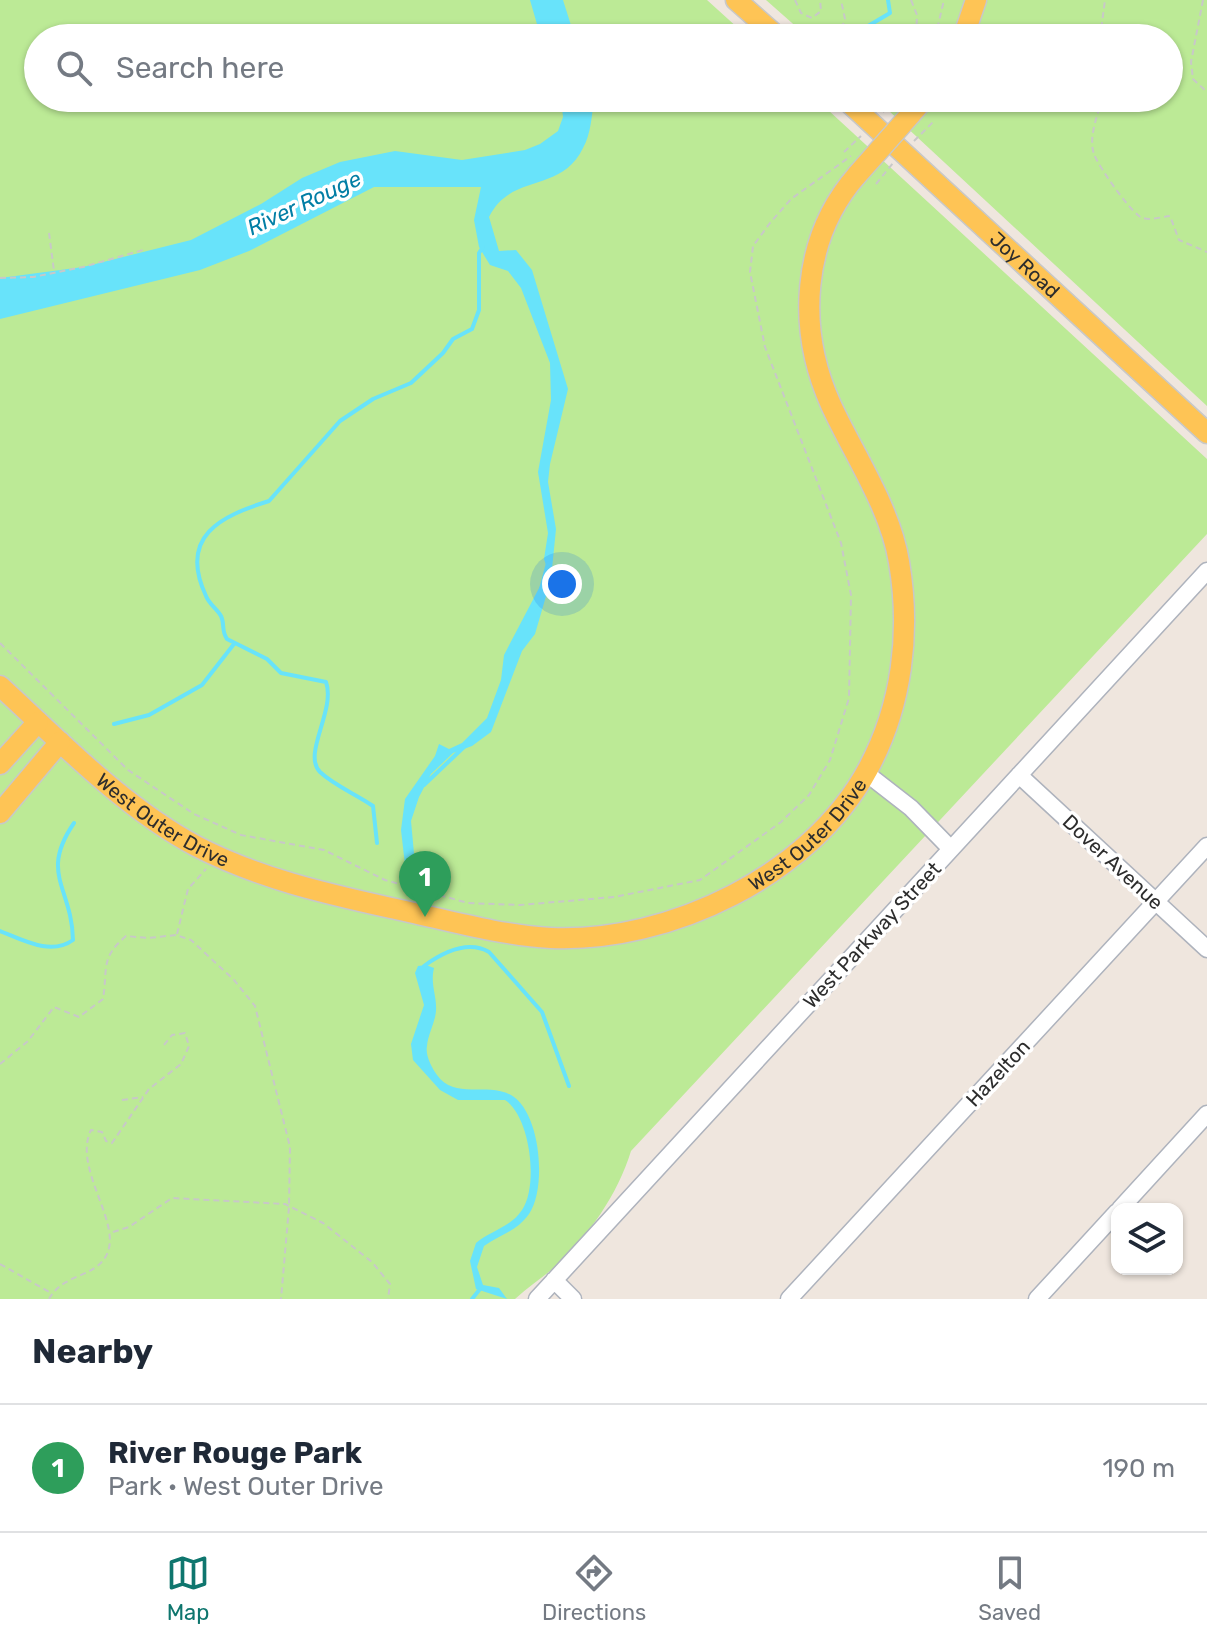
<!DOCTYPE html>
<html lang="en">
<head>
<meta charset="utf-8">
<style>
	:root { --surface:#fff; --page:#f6f6f7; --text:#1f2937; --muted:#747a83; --line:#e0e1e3; --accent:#0f766e }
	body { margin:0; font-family:Rubik,sans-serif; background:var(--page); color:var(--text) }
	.controls { position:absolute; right:24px; bottom:24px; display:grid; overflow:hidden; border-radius:16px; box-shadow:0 2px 6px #0004 }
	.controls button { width:72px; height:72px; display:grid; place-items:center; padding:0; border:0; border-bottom:2px solid var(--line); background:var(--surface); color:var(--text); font:40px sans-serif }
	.you { position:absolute; left:562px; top:584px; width:28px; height:28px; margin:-20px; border:6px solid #fff; border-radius:50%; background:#1a73e8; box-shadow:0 0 0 12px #1a73e833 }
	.badge { display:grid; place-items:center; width:52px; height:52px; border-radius:50%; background:var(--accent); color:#fff; font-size:26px; font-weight:700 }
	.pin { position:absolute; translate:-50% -66px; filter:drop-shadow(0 2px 4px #0008) }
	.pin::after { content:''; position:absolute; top:42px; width:28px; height:24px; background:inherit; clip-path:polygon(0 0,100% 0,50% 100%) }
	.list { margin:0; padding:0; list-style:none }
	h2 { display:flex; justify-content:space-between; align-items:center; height:104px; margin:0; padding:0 32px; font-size:34px }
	h2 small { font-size:26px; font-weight:400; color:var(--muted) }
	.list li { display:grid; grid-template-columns:52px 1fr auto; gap:24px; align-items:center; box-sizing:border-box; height:128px; padding:0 32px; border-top:2px solid var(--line) }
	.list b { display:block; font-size:30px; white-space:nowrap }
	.list p { margin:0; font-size:26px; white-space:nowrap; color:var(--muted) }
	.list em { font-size:26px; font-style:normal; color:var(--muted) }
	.icon { flex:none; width:44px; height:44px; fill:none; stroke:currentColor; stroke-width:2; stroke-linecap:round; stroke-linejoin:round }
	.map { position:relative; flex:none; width:1207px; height:1299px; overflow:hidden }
	.search { position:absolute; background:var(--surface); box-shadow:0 2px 6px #0004; left:24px; right:24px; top:24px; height:88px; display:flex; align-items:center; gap:20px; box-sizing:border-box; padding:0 28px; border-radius:44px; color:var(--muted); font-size:30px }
	.sheet { height:232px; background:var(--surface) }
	nav { display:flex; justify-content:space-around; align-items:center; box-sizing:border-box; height:112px; border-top:2px solid var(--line); background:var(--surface); font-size:22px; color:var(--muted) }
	nav a { display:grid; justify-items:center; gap:4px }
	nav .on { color:var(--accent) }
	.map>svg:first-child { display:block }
	.green { fill:#bcea96 }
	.water { fill:#68e3fa }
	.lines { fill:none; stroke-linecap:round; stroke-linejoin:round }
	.stream { stroke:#68e3fa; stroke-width:4 }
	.minor-casing { stroke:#aeb3bd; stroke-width:19 }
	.major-casing { stroke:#c8c8c8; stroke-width:23 }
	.path { stroke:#c8c8c8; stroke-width:2; stroke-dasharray:6 4; stroke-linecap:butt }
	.minor { stroke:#fff; stroke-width:16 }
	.major { stroke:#fec455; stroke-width:20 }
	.major-bridge-casing { stroke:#c8c8c8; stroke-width:23; stroke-linecap:butt }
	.major-bridge { stroke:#fec455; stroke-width:20 }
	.labels { text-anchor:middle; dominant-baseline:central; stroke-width:7; stroke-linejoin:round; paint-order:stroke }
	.street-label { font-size:20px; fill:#2d2d2d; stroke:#fff }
	.water-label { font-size:22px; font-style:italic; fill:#027ea5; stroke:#fff }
</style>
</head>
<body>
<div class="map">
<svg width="1207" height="1299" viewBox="0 0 1207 1299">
	<rect width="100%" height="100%" fill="#efe6de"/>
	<path class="green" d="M0 0H707L749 38H38V98H815L1207 459V534L631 1151C618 1194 588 1237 555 1267 542 1278 528 1287 515 1299H0Z
		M766 0H1207V406L875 98H1169V38H809Z"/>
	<path class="water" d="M530 0H563L575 38H541Z
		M561 98H594C592 114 591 134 583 148 561 194 511 172 489 217L499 251 516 250 532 270 568 389 550 464 548 482 556 529 551 579 535 634 522 651 491 732 472 746 453 753 431 774 419 797 411 821 415 864 405 865 401 830 405 799 435 756 439 744 449 749 462 743 487 718 501 680 504 655 548 571 544 559 548 533 538 472 551 400 550 363 521 288 508 271 490 265 479 247 474 220 481 187H374L249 251 200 270 0 319V278L83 267 191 240 261 204 302 178 340 162 395 151 462 160 525 150 540 144 558 131 563 117Z
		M426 965 434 968C430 984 437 996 436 1011 435 1023 428 1034 427 1046 425 1055 432 1068 437 1075 455 1100 487 1082 511 1095 541 1112 547 1188 529 1214 517 1231 500 1235 484 1246L477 1267 483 1285 499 1288 507 1299 476 1289 470 1261 476 1243C490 1231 511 1227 522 1210 539 1185 530 1116 505 1100H458L440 1090 413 1060 411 1044 424 1005 415 973 418 966Z"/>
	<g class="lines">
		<path class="stream" d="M856 38 863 29 890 13 888 0
			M541 589 548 563
			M114 724 149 715 202 685 234 644
			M424 785 464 747
			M377 843 373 806C356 794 335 786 320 772 302 754 336 710 326 682L281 673 267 659 227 639C221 631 225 624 221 616 217 609 209 604 206 596 178 536 221 516 269 501L340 421 373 399 411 383 443 353 453 339 472 329 479 310V253L483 247
			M0 931C23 940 51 956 73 940 72 887 39 874 74 823
			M424 966C442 953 468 940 489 952L542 1012 569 1086
			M472 1299 480 1289"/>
		<defs>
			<path id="minor" d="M866 773 911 808 951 849
				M1019 775 1207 949
				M1120 1209 1207 1114
				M554 1280 573 1299
				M537 1299 1207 571
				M789 1299 1207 846
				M1037 1299 1117 1212"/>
			<g id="major">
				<path d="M736 0 779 38"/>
				<path d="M963 38 976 0"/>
				<path id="s1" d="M844 98 1207 433"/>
				<path d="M911 114 925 98"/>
				<path id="s2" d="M0 686C61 742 123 807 196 846 258 878 323 893 391 908 444 919 497 935 551 938 670 943 811 875 868 769 902 706 911 633 899 562 890 507 854 455 831 405 797 330 801 239 857 175"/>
				<path d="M0 764 38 722"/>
				<path d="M0 813 60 742"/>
			</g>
		</defs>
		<use href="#minor" class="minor-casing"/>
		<use href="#major" class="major-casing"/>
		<path class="path" d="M795 0 801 13 812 18 821 11 820 0
			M911 0 917 15 916 38
			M1203 0 1191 62 1193 79 1207 92
			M838 38 845 19 841 0
			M894 38 903 29 902 38
			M935 38 944 0
			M1100 38 1105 0
			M1102 98C1098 115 1088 137 1094 154 1098 166 1128 208 1139 216 1147 222 1160 217 1170 216L1179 240 1207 252
			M883 112 895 98
			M914 141 933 122
			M844 152 861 136
			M876 184 893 163
			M49 233 54 271
			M0 278 33 277 83 267 143 250
			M0 643 128 770 194 814 241 835 324 850 385 880 468 903 520 905 614 897 700 880 781 822 809 795 830 760 849 698 851 595 841 543 765 347 750 272 753 246 770 223 791 199 851 156
			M177 934 188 889 206 869
			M0 1064 28 1041 54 1007 79 1017 103 999C108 968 100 958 126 936L148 938 176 935 191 940 234 980 255 1006 290 1147 289 1207 281 1299
			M122 1100 143 1097
			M113 1232 129 1227 172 1198 285 1204 323 1223 372 1262 390 1284 388 1299
			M0 1264 51 1293
			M49 1299C62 1274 94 1278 106 1256 124 1224 72 1169 91 1130L102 1132 106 1141 112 1143 149 1089 181 1064 189 1046 185 1033 172 1035 164 1045"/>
		<use href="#minor" class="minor"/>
		<use href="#major" class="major"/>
		<defs>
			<path id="major-bridge" d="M857 175 911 114"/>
		</defs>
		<use href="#major-bridge" class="major-bridge-casing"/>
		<use href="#major-bridge" class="major-bridge"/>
	</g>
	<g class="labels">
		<g class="street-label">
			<text stroke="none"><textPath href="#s1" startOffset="246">Joy Road</textPath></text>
			<text stroke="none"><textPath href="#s2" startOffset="212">West Outer Drive</textPath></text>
			<text stroke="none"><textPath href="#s2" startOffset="908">West Outer Drive</textPath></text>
			<text transform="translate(1113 862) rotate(43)">Dover Avenue</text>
			<text transform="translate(872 935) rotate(-47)">West Parkway Street</text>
			<text transform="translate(998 1073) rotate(-47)">Hazelton</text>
		</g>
		<g class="water-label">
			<text transform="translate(304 203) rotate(-25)">River Rouge</text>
		</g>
	</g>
</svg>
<div class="controls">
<button><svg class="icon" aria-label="layers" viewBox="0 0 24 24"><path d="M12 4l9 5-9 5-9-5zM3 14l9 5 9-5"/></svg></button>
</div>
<div class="you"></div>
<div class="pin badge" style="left:425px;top:917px;background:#2e9e5b">1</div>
<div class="search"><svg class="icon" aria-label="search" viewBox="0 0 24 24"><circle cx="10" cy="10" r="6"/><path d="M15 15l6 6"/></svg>Search here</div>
</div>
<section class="sheet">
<h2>Nearby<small></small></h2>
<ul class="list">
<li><span class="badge" style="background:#2e9e5b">1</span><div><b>River Rouge Park</b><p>Park · West Outer Drive</p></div><em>190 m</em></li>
</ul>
</section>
<nav>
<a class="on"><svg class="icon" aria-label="map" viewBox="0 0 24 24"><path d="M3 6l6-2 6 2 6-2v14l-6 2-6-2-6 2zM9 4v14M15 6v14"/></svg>Map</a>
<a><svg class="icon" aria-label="directions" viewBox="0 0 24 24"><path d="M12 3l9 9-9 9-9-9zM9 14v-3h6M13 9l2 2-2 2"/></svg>Directions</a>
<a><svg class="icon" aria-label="saved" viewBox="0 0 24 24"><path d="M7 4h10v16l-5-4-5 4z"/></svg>Saved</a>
</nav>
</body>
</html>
